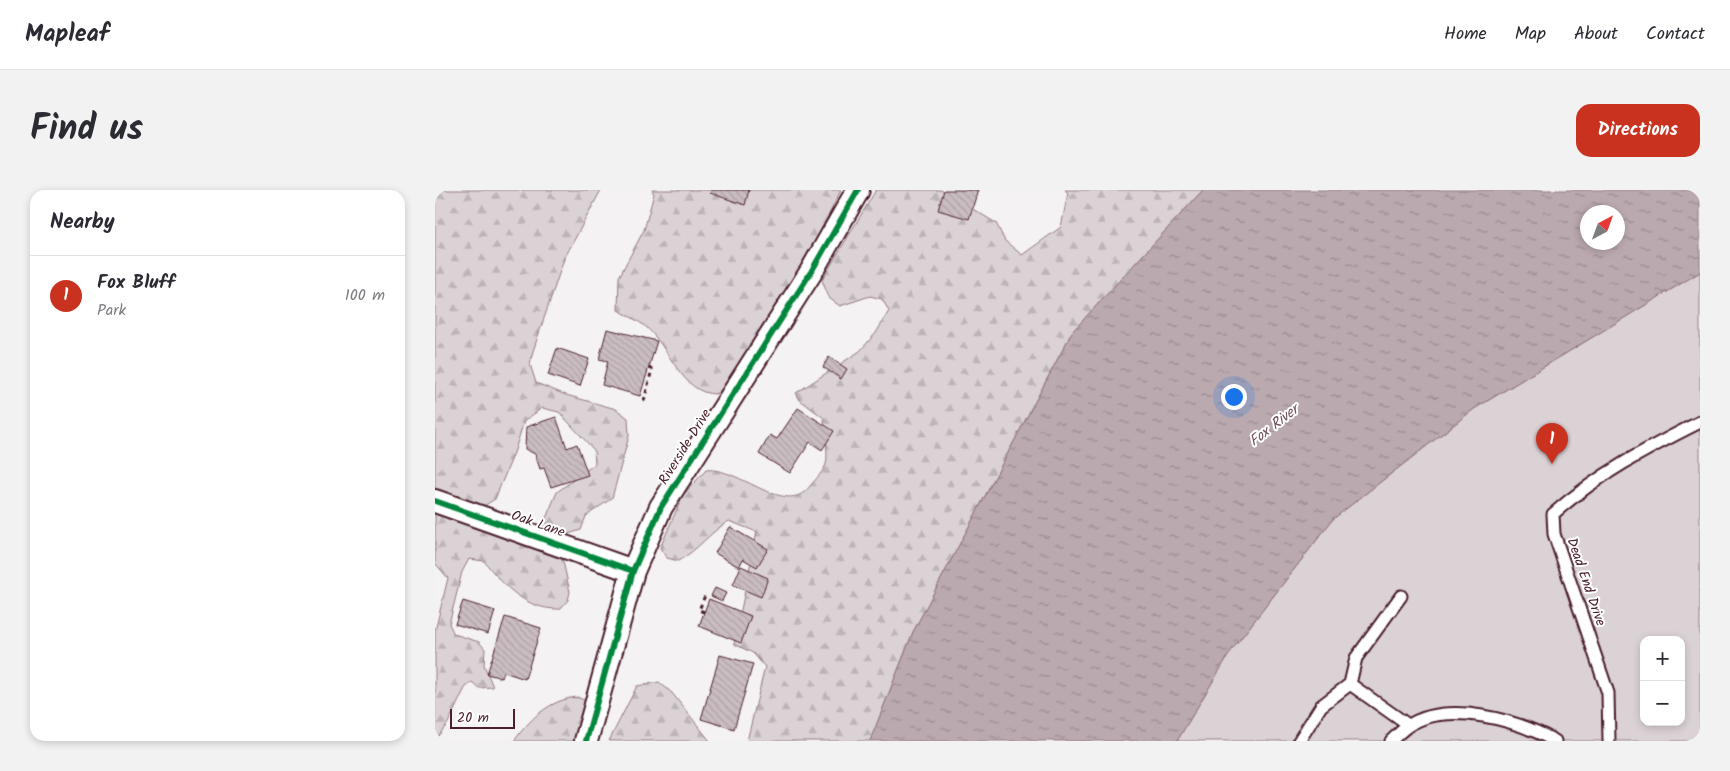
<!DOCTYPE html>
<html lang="en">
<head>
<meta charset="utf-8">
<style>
	:root { --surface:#fff; --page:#f2f2f3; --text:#2b2b33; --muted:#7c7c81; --line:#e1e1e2; --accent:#c8321e }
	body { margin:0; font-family:Kalam,sans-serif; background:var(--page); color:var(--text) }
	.controls { position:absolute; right:15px; bottom:15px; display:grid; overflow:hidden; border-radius:10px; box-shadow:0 2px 8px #0003 }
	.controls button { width:45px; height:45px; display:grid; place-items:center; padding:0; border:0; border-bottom:1px solid var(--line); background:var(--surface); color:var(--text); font:25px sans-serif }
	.compass { position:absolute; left:1145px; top:15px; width:45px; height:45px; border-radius:50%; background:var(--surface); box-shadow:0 2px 8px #0003; rotate:41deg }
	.scale { position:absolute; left:15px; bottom:12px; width:65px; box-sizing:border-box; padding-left:5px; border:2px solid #4a1f2b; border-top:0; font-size:14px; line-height:18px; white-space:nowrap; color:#4a1f2b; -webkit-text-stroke:4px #fff; paint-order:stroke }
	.you { position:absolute; left:798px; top:206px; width:18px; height:18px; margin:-12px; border:4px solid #fff; border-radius:50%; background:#1a73e8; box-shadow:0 0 0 8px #1a73e833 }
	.badge { display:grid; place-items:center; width:32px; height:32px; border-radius:50%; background:var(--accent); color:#fff; font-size:16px; font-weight:700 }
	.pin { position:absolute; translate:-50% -41px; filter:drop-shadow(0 1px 2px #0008) }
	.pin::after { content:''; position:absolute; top:26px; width:18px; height:15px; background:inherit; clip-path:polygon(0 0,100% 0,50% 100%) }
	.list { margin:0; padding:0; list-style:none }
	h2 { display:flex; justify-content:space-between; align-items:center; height:65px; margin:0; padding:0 20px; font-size:21px }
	h2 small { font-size:16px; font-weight:400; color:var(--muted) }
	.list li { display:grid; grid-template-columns:32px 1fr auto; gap:15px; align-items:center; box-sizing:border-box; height:80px; padding:0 20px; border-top:1px solid var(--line) }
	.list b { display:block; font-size:19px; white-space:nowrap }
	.list p { margin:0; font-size:16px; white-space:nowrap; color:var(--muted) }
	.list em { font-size:16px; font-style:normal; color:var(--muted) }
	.map { position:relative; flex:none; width:1265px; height:551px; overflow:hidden; border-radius:15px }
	header { display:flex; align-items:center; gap:30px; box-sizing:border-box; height:70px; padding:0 25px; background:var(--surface); border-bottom:1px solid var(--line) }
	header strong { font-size:24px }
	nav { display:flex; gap:28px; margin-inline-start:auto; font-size:18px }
	.intro { display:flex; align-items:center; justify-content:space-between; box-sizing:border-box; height:120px; padding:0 30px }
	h1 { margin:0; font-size:35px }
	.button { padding:12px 22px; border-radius:15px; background:var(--accent); color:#fff; font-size:18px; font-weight:700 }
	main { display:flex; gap:30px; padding:0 30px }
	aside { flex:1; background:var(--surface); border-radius:15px; box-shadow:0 2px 8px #0003 }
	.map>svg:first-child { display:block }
	.forest { fill:url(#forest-firs); stroke:#927880 }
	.park { fill:#dbd2d5; stroke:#927880; fill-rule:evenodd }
	.water { fill:url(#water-ripples); stroke:#8d727a; fill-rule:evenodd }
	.building { fill:url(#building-back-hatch); stroke:#4a1f2b }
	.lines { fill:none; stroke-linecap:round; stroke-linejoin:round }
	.lane-casing { stroke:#4a1f2b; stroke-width:15 }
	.street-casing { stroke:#4a1f2b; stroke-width:26 }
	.path { stroke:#4a1f2b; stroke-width:3; stroke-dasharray:4 4; stroke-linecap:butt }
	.lane { stroke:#fff; stroke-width:11 }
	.street { stroke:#fff; stroke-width:22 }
	.cycleway-casing { stroke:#fff; stroke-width:9 }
	.cycleway { stroke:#00873e; stroke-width:6 }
	.labels { text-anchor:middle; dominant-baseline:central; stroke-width:4; stroke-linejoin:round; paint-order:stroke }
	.street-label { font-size:14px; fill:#4a1f2b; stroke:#fff }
	.water-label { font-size:15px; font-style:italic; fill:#714f59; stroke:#fff }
</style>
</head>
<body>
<header>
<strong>Mapleaf</strong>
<nav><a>Home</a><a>Map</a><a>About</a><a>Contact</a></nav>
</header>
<div class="intro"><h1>Find us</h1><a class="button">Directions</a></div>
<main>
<aside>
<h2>Nearby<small></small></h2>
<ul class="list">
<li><span class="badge">1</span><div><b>Fox Bluff</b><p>Park</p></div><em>100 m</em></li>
</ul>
</aside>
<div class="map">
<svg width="1265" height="551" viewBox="0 0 1265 551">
	<defs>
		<pattern id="forest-firs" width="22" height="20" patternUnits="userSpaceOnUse" patternTransform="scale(1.25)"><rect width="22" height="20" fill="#dbd2d5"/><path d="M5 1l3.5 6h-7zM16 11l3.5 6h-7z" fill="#bdb4b7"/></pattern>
		<pattern id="water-ripples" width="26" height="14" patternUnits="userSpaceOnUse" patternTransform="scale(1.25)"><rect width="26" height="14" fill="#baa9ae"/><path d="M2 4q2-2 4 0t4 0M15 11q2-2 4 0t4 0" fill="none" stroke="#99898e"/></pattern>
		<pattern id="building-back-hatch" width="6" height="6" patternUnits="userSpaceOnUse" patternTransform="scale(1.25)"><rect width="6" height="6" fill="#cabdc1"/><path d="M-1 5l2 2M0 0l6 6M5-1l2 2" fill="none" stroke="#afa2a6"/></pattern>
	</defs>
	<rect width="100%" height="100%" fill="#f4f2f2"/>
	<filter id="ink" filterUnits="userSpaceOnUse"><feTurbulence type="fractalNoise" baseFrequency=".02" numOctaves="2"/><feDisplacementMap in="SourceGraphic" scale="10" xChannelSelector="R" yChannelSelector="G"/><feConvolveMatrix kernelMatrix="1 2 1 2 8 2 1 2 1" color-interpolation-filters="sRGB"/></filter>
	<g filter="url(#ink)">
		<path class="forest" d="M0 0H166L129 69 98 161 95 174 101 193 131 205 181 219 193 228 194 246 177 308 151 326 146 340 133 344 109 333 122 302 160 274 159 260 124 222 107 218 89 231 79 263 60 309 47 317 0 298Z
			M217 0H406L359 95 290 196 281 204C246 204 235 157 210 136 202 130 192 125 183 120L184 87 209 40 219 4Z
			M441 0H506L561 33 570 51 587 65 626 37 633 3 630 0H768L637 142 478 442 435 551H312L330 477 318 463 299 454 322 342 294 331C275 342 262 361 243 371L232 368 225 358 248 305 271 280C303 276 352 329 375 296 380 290 389 281 391 274 394 264 389 239 389 228L365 210 361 203 425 161 441 143 454 121 447 109 435 106 405 116 394 108 387 90Z
			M0 319 126 363 135 402 133 410 125 419C91 420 69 396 49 371L34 369 27 382 14 434 19 444 44 452 50 459 49 475 58 497 44 498 37 492 30 498 13 533 0 550V441L13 388 0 373Z
			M224 492 237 503 275 551H174L202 496Z
			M142 507 149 510 154 517 146 551H79C95 529 114 510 142 507Z"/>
		<path class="park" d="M1265 82V551H742L796 461 898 329 1039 219ZM1209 450H1246V532H1209Z"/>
		<path class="water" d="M768 0H1265V82L1039 219 898 329 796 461 742 551H435L478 442 637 142ZM1152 22H1182V52H1152Z"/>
		<path class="building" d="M276 0H314L310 15 275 3Z
			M509 0H543L534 29 503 20Z
			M172 139 222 151 205 206 167 195 173 171 164 169Z
			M122 158 154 169 145 196 113 185Z
			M394 167 412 179 406 189 388 177Z
			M363 218 399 241 387 260 375 252 355 283 324 264 335 245 342 249Z
			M121 227 132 258 142 254 153 285 116 297 109 278 105 279 100 264 90 259 91 237Z
			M295 337 333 359 322 377 308 369 304 377 280 363Z
			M306 376 333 388 326 407 298 395Z
			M280 398 291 403 287 411 276 406Z
			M274 409 316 426 306 453 264 436Z
			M28 411 60 421 53 444 20 434Z
			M70 427 106 438 90 489 69 482 67 488 52 484Z
			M285 465 318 474 299 539 266 529Z"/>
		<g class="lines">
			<defs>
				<path id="lane" d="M966 406 921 468 915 494 973 535
					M864 551 886 516 915 494
					M956 551C961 546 967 540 973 536 1012 510 1082 530 1120 551
					M1174 551 1173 503 1119 344 1118 324C1162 285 1213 258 1265 232"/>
				<path id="street" d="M0 311 198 381
					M151 551 198 381 226 317 376 82 423 0"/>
			</defs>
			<use href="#lane" class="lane-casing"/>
			<use href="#street" class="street-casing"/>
			<path class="path" d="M209 211 217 179 214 178
				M269 422 264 420 271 403"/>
			<use href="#lane" class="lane"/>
			<use href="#street" class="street"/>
			<defs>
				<path id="cycleway" d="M0 311 198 381
					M151 551 198 381 226 317 376 82 423 0"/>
			</defs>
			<use href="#cycleway" class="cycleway-casing"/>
			<use href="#cycleway" class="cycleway"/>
		</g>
	</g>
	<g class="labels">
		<g class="street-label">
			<text transform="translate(250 257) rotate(-58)">Riverside Drive</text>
			<text transform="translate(103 334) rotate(19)">Oak Lane</text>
			<text transform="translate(1151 392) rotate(71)">Dead End Drive</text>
		</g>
		<g class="water-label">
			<text transform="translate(839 236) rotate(-38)">Fox River</text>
		</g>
	</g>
</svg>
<div class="controls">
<button>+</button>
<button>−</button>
</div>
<svg class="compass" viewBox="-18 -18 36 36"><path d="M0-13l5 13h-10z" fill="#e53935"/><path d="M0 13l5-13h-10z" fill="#7c7c81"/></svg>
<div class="scale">20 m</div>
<div class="you"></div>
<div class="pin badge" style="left:1117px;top:274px">1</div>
</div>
</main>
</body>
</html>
